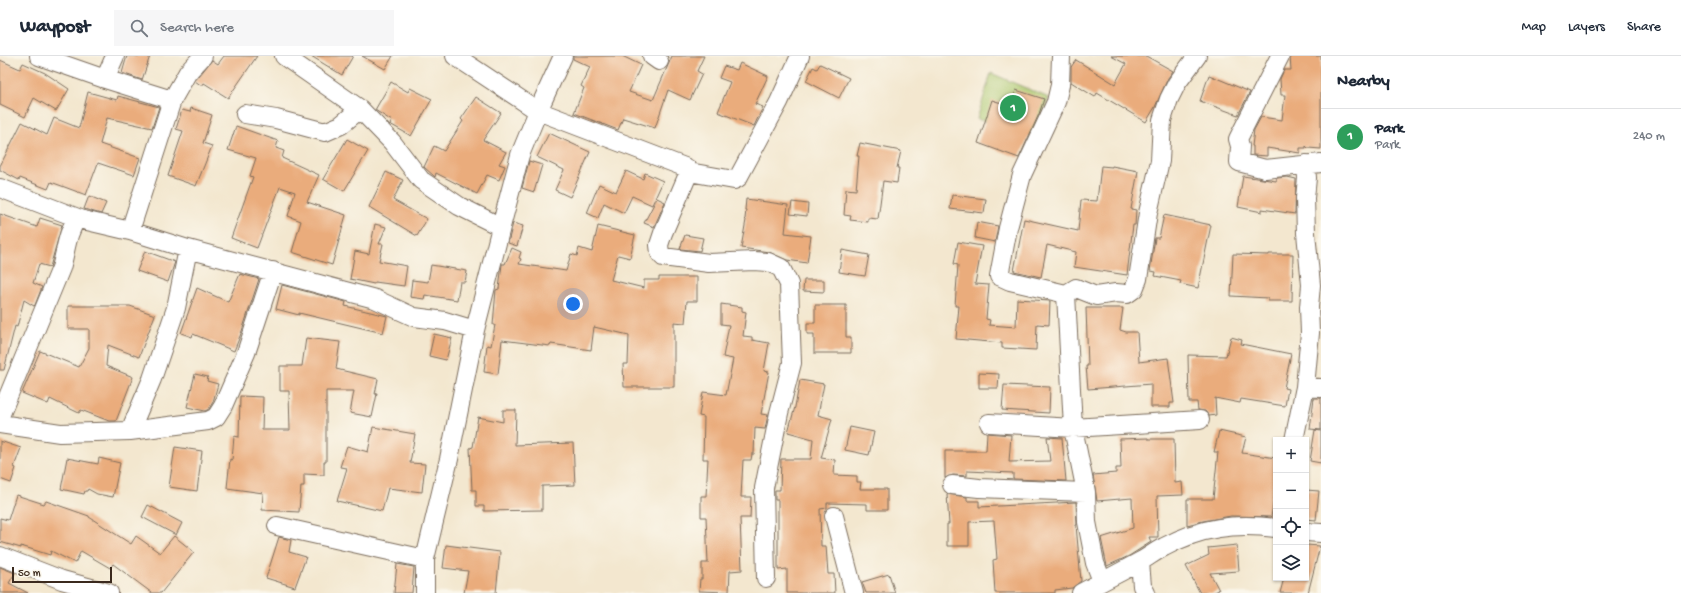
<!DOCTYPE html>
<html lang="en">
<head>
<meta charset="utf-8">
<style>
	:root { --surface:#fff; --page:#f6f6f7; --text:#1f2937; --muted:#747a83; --line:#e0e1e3; --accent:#d93025 }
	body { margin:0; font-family:"Gochi Hand",sans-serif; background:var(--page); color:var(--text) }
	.controls { position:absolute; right:12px; bottom:12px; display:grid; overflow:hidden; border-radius:0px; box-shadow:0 1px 3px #0004 }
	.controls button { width:36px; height:36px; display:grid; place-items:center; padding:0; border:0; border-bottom:1px solid var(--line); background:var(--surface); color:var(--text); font:20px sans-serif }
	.scale { position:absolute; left:12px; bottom:10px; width:100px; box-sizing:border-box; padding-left:4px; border:2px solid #3b2a1e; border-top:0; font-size:11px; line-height:14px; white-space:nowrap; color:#3b2a1e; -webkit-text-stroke:3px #fbf7ec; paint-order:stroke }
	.you { position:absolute; left:573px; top:248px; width:14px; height:14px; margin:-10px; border:3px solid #fff; border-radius:50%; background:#1a73e8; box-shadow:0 0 0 6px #1a73e833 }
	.badge { display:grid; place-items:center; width:26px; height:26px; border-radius:50%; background:var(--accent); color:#fff; font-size:13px; font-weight:700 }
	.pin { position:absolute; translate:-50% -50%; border:2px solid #fff; box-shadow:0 1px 4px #0006 }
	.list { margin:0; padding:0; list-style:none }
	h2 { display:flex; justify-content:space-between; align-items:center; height:52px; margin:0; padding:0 16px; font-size:17px }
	h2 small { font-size:13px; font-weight:400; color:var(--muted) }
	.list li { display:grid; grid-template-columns:26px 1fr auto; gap:12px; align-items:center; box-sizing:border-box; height:56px; padding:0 16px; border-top:1px solid var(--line) }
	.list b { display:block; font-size:15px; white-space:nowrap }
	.list p { margin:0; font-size:13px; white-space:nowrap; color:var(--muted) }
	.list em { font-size:13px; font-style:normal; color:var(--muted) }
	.icon { flex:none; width:22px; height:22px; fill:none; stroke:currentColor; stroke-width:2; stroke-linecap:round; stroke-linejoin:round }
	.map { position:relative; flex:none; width:1321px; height:537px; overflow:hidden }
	header { display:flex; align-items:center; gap:24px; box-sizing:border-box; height:56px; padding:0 20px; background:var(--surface); border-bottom:1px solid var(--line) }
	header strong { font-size:19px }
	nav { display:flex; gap:22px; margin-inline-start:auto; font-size:14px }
	.search { width:280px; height:36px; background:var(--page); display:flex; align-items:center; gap:10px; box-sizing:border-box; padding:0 14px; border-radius:0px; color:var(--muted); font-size:15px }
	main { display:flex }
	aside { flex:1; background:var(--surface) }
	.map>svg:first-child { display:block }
	.green { fill:#acc76d; stroke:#747846 }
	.building { fill:#eaac7c }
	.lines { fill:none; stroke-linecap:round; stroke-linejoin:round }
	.minor-casing { stroke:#7b6c5c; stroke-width:20 }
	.minor { stroke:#fff; stroke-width:18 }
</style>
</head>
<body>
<header>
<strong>Waypost</strong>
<div class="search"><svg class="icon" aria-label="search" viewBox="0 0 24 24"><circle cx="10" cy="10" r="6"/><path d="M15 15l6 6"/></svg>Search here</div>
<nav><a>Map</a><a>Layers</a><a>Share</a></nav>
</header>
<main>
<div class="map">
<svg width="1321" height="537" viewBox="0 0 1321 537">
	<rect width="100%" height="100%" fill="#fbf7ec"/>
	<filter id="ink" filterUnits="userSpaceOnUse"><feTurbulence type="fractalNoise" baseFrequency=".025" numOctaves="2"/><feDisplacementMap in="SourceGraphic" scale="8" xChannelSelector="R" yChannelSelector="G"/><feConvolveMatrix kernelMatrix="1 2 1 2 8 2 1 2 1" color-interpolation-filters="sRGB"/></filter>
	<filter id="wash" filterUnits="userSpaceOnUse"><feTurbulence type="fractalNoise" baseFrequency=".012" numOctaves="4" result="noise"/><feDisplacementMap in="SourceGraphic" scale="16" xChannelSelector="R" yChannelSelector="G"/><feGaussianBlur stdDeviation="0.9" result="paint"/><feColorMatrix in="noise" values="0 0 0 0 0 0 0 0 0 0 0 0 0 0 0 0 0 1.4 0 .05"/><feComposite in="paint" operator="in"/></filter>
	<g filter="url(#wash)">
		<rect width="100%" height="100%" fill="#f3e7cf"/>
		<path class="green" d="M991 17 1049 42 1035 81 977 63Z"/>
		<g id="blocks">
			<path class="building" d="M127 0H150L142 24 122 17Z
				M224 0H257L228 42 204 27 202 30 195 25 212 4 218 8Z
				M311 0H353L342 19Z
				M362 0H393L385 13Z
				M573 0H622L641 9 629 36 653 44 672 0H704L697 15 702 18 690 44 668 34 655 72 623 62 618 74 574 57 584 32 581 30 590 11 573 3Z
				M1111 0H1146L1173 15 1168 22 1155 51 1146 66 1097 37 1095 41 1071 26V11L1076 4 1115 28 1126 8Z
				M1290 0H1321V93L1308 92 1306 90V92H1300V97L1267 92V100L1253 99V90H1252L1254 74 1261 61 1282 64 1285 39H1281L1280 23 1284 14H1291Z
				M0 4 20 13 23 7 45 17 69 33 56 55 34 42 25 61 0 49Z
				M740 7 768 20 755 48 763 51 754 70 718 56 730 26 719 22 724 10 737 14Z
				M820 8 849 22 839 42 806 25 813 11 817 13Z
				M1209 19 1250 36 1238 59 1200 45Z
				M391 26 408 36 410 32 432 43 411 80 390 68 392 65 375 54Z
				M1016 34 1044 43 1039 58 1019 102 978 87 992 44 1011 50Z
				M88 36 117 44 118 40 159 51 152 72 107 62 100 88 140 102 134 119 98 107 86 139 51 126 48 133 20 122 19 124 0 114V110L22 66 47 79 54 62 79 72Z
				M476 41 501 57 483 84 506 96 499 108 505 110 499 124 487 119 477 138 436 117 435 121 424 111 434 90 444 95 463 65 461 63Z
				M191 52 212 59 203 87 212 90 196 130 168 120 183 75 176 73 182 54 190 56Z
				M236 70 278 85 276 92 284 95 282 102 319 119 307 146 346 159 332 209 292 196 301 165 288 160 295 136 280 131 257 192 231 182 253 121 250 120 256 102 228 94Z
				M549 77 590 96 570 141 555 134 564 114 537 101Z
				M347 83 368 95 344 135 323 123Z
				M860 87 901 95 897 112H899L897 127 883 125 878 163 868 162V166L850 164 851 160 844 159 846 133 856 134 859 100H857Z
				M529 105 542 109 534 136 522 132Z
				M1101 110 1112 111V110L1138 115 1131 153 1136 154 1135 169H1133L1127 219 1074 211 1076 196 1047 189 1041 221 1014 215 1024 163 1078 175 1081 144 1097 145Z
				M626 115 643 123 645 117 663 125 652 149 632 140 624 157 604 147 598 162 587 157 599 128 616 136Z
				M386 116 403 124 393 144 427 163 417 180 369 151Z
				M1243 120 1276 125 1277 122 1287 121 1296 123 1295 158 1262 153V156L1238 151Z
				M952 139 986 143 984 157 950 153Z
				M89 140 106 147 101 158 84 153Z
				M657 142 665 146 654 171 644 167Z
				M746 143 788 149 785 177 811 180 807 207 787 204 769 196 741 192 746 164 745 163 746 154H745Z
				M792 146 808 148 807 160 790 158Z
				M0 158 37 171 40 162 62 169 50 211 39 208 33 227 42 231 35 249 34 250 24 244 17 271 15 270 4 314H0Z
				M1164 159 1211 169 1198 232 1180 228 1181 225 1155 220 1156 216 1150 215 1155 182H1159Z
				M977 166 998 170 995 186 975 182Z
				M513 167 523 170 517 190 508 187Z
				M375 168 386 171 379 188H383L379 205 407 210 404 230 375 226 374 228 350 223 355 195 369 198Z
				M598 170 635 179 630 202 618 199 611 224 644 232V224H659V221H697V245H687L685 267 674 266V331H624L623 308H628L629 279 594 271 591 294 551 288 550 290 502 284 498 318 484 316 487 289 491 290 495 269H493L496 234 499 233 502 208H505L512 192 521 196 519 202 521 203 519 208 566 215 571 198 577 200 579 192 592 196Z
				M685 179 703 182 700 195 680 193Z
				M958 186 982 190 975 228 989 229 986 263 990 264 989 269 1016 271 1017 243 1050 245 1049 269 1037 268 1036 294 1002 292V287L956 283 959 250H955L958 209 954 208Z
				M842 194 869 199 865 220 839 216Z
				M145 195 175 206 168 226 137 215Z
				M1233 198 1269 199V198H1293L1292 245H1268V242L1231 240Z
				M431 209 467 215 465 226H460L457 244 425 239 424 243 410 241 412 224 428 226Z
				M240 218 259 223 242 275 234 295 193 278 192 281 181 277 197 232 228 246Z
				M804 224H824V236L803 235Z
				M282 229 346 246 345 250 387 260 383 277 299 257V259L276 253Z
				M721 248 742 251V255L746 256 743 280 752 281V284L769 287 764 315 769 316 761 358 768 359 765 373 755 372 754 398H752L751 404H743L741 441H751L750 462H740L742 514 730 515 729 536 699 535 700 523H702V507H708L706 461H701V440H706L708 403H703L704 361 699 360 703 336 726 339 733 303 723 301 729 269 721 268Z
				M815 249H846V281H851V297H814V278H807V267H815Z
				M68 250H130L155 259 139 301 108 289 106 310 133 321 116 365H109L81 354 79 357 50 343 48 348 22 337 40 295 79 311 89 292V273H68Z
				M1086 252H1123L1120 274 1126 276H1137L1139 306 1168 302 1174 347H1170V351H1151V328L1088 333 1086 310H1088Z
				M434 278 452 282 446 304 429 300Z
				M1231 281 1242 284 1241 288 1291 298 1284 332 1288 333 1285 350 1241 343 1240 347 1215 342 1216 359 1209 360 1205 355 1198 354 1197 346H1189L1188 299 1226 300Z
				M306 282 340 286 336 313 378 323 375 338H377L372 361 350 357 354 335H326V406H324V419L304 418V430H301L299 456 262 454 263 437 227 432 230 403 232 404 234 380 239 381 240 340 263 341 262 374H290L289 335H280V310H302Z
				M979 317 999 318 998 332H979Z
				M195 318 208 321 207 325 218 328 213 346 209 353 205 355 187 351Z
				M800 324 824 328 818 359 832 363 821 402 835 404 834 419 857 420V426H861L860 433H887V454H867V448L827 447V452L820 453 821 490H826L828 518H834L835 537H787V513L778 514V444H775V434H780L781 403H811L813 383 788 376 795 351Z
				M1004 329 1050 331 1049 357 1002 354Z
				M1314 342H1321V374L1310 373Z
				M503 354H516L515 389 573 387 575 429 542 430V454L484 455V450H476V434H472L470 392 473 391 478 361 503 366Z
				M373 371 415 378 410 407 425 408 422 436 388 432 382 455 337 445 347 412 340 411 347 390 368 396Z
				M850 371 874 376 869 399 845 394Z
				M1315 374 1321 375V407L1310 405Z
				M1219 375 1246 381 1242 397 1276 402V432L1271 461 1231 460 1203 465 1187 469V443H1213L1218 396H1214Z
				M987 377 1011 379 1009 406 1050 405 1047 381 1062 382 1066 425 1013 423V417L967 415V420L953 419 945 422V395H986Z
				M1148 382V383H1174L1175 427 1182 426 1183 439 1157 440 1158 481H1149L1151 486 1129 500 1107 510 1101 482 1133 472 1132 442 1097 445 1093 419 1116 417V412H1121L1120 383Z
				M0 385 21 392 14 411 16 412 11 427 0 423Z
				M175 391 202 395 197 435 169 431Z
				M67 402 98 408 99 402 120 407 113 441 97 438 88 433 87 435H85L84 438 61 433Z
				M1306 434 1319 435 1316 464 1306 463Z
				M947 438 967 441V445H979V451L1076 446 1077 469H1076L1081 525 1072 532 1055 534V537H995L993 504 997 503 994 465 969 466V490H947V468H949Z
				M16 439 44 448 46 445 89 460V461L131 488 136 480 160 497 174 480 194 496 161 537H152L113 508 110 512 81 495 75 507 51 495 50 499 21 490V492L0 486V462L8 464Z
				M148 449 182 467 176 479 142 461Z
				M279 481 291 484 289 496 306 501 295 531 266 522Z
				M446 489 500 496 496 537H464L468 515 443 512Z
				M1237 489 1239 515 1210 517 1219 534 1212 537H1200L1186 510 1209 499 1208 492Z
				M1306 489 1320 490 1308 537H1280L1284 522H1306Z
				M397 508 414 511 412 537H394Z
				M0 511 15 517 9 527 28 537H0Z
				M889 518 895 537H866L862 526Z"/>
		</g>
	</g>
	<g filter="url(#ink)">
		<use href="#blocks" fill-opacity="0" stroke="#7b6c5c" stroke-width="1"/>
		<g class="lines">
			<defs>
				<path id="minor" d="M39 0 105 23 172 44
					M284 0 360 53 392 86 421 124 459 150 501 171
					M455 0 538 55 687 112 689 116 663 177 659 189 660 197 663 201 709 207 754 205 768 206 781 212 789 228 792 307 779 357 764 432 766 522
					M652 0 659 5
					M1061 0 1060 29 1056 46 1022 119 1008 172 999 220 1010 225 1066 238 1076 232 1096 240 1116 237 1127 238 1134 233 1138 223 1148 157 1160 105 1162 64 1169 43 1177 27 1197 0
					M1280 0 1238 83 1240 90 1239 106 1265 113 1321 107
					M105 23 115 0
					M245 58 276 63 325 76 341 69 360 53
					M689 116 734 124 738 122 779 46 800 0
					M0 132 83 164 130 175 188 193 375 243 414 261 445 265 475 274
					M130 175 172 44 188 16 203 0
					M1066 238 1073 372 1086 436 1087 466 1095 507 1102 525
					M1305 331 1321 332
					M0 360 61 212C66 195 67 176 77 163L83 164
					M989 367 1073 372 1200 364
					M0 368 60 377 130 375 208 365 216 361 223 350 246 297 273 215
					M130 375 152 323 176 252 188 193
					M1294 384 1305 331 1310 277 1309 251 1311 229 1306 177 1305 142 1307 122 1306 108
					M952 429 979 432 1086 436
					M834 460 854 537
					M277 470 425 503
					M1306 476 1321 477
					M0 500 62 524 109 537
					M1140 506 1142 530 1146 537
					M425 537V503L449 403 475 274 501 171 520 99 538 55 563 0
					M1081 537C1101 526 1121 516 1141 505 1148 501 1156 495 1164 491 1201 471 1235 467 1276 472"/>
			</defs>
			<use href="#minor" class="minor-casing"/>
			<use href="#minor" class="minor"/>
		</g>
	</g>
</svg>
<div class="controls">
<button>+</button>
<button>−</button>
<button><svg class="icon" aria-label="locate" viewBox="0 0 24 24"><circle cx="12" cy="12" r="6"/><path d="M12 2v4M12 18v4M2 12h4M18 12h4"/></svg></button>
<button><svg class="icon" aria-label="layers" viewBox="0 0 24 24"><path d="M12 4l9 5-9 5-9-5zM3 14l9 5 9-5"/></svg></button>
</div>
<div class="scale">50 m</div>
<div class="you"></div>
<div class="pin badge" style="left:1013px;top:52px;background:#2e9e5b">1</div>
</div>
<aside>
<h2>Nearby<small></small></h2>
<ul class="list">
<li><span class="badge" style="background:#2e9e5b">1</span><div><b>Park</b><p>Park</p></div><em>240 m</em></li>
</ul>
</aside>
</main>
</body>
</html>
